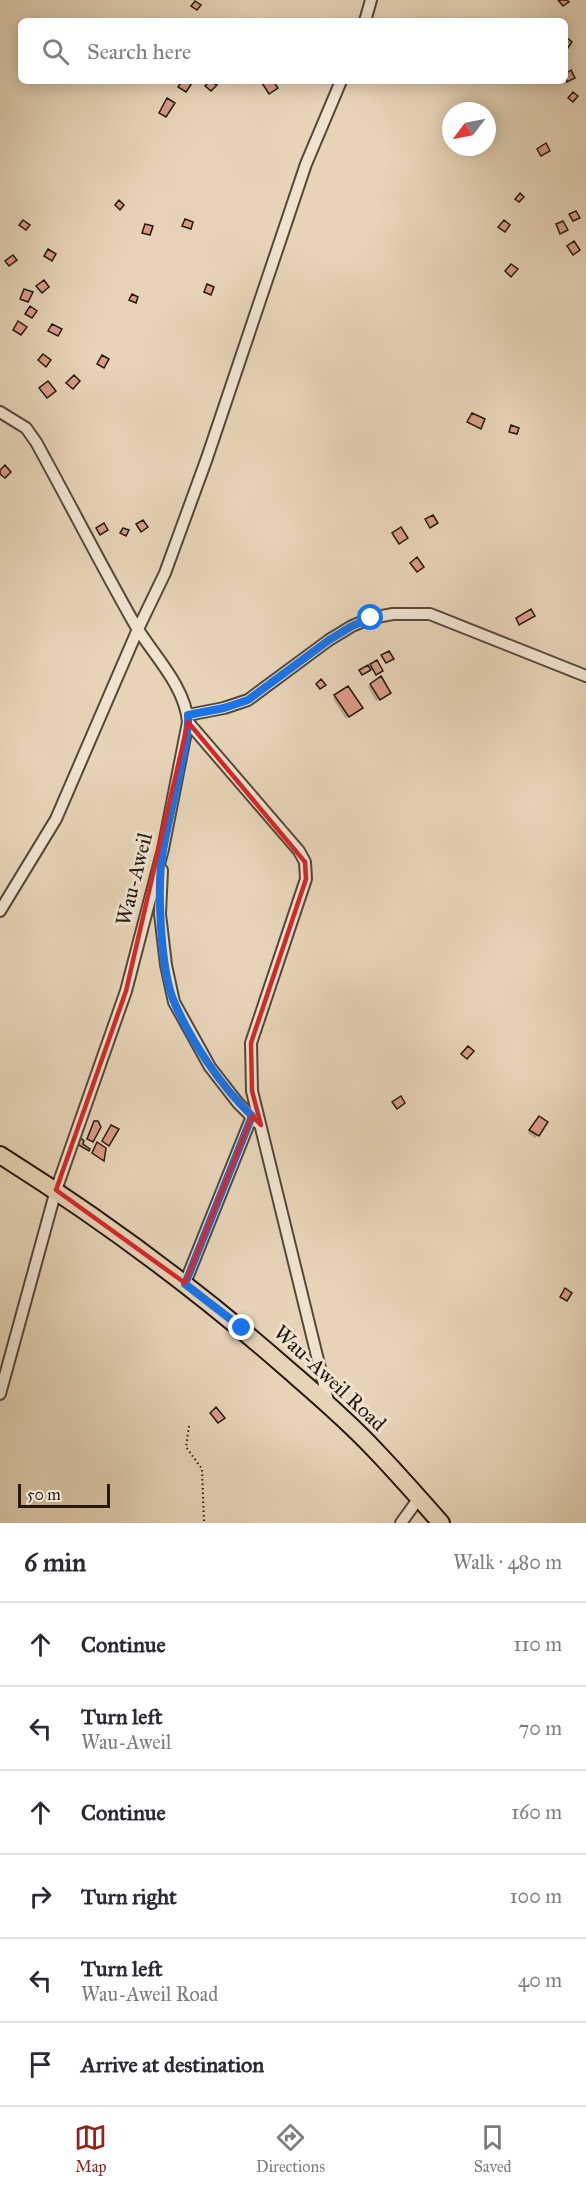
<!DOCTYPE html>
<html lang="en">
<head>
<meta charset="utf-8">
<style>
	:root { --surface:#fff; --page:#f2f2f3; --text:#2b2b33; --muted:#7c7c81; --line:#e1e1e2; --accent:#8f2418 }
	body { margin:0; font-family:"IM FELL Great Primer",serif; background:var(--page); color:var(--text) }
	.compass { position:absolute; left:442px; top:102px; width:54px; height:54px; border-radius:50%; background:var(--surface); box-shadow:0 3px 15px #0003; rotate:238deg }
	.scale { position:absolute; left:18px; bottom:15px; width:92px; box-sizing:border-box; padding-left:6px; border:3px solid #231911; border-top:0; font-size:16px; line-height:21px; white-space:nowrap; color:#231911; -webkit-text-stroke:4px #efe3d0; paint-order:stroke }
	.stop { position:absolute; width:18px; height:18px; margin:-14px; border:4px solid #1a73e8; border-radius:50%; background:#fff }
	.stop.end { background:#1a73e8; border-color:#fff; box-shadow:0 2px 6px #0008 }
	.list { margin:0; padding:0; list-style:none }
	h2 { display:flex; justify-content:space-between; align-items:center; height:78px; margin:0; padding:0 24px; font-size:26px }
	h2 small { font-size:20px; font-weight:400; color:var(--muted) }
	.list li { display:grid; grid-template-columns:39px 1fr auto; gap:18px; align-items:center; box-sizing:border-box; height:84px; padding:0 24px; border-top:2px solid var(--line) }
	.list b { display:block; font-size:22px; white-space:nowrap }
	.list p { margin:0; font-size:20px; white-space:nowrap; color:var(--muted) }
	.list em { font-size:20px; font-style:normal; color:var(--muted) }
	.icon { flex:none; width:33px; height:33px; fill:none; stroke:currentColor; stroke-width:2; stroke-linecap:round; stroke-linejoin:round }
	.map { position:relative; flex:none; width:586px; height:1523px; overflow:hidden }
	.search { position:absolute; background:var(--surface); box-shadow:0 3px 15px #0003; left:18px; right:18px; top:18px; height:66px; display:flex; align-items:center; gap:15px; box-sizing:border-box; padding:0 21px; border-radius:9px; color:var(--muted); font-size:22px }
	.sheet { height:582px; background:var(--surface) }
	nav { display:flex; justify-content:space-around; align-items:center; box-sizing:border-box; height:84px; border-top:2px solid var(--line); background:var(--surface); font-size:16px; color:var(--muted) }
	nav a { display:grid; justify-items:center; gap:3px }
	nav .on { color:var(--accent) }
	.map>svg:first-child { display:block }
	.shadow { fill:#0003 }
	.building { fill:#dc9a87; stroke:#231911; stroke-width:1.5 }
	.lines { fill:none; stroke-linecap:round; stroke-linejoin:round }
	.minor-casing { stroke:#54483a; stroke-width:14 }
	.primary-casing { stroke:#231911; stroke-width:20 }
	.path { stroke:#231911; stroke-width:2; stroke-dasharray:1.5 3; stroke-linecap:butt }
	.minor { stroke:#efe3d0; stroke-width:10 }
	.primary { stroke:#e7d4b7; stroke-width:16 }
	.route { stroke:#1a73e8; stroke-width:8 }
	.marked { fill:none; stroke:#d62828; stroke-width:4.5; stroke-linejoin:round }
	.labels { text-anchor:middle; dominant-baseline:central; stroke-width:6; stroke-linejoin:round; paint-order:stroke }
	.street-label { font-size:21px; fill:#231911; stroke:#efe3d0 }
</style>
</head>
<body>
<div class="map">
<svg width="586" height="1523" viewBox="0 0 586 1523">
	<rect width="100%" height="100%" fill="#e7d4b7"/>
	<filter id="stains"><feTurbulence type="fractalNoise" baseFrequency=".00333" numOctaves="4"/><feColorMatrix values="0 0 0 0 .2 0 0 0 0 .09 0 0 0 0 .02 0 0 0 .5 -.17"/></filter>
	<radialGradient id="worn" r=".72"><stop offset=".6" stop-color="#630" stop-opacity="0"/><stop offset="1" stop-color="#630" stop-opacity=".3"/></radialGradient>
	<path class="shadow" d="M370 685 386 695 376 701 368 687Z
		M335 696 358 710 346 719 333 699Z
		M536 1120 538 1135 535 1138 528 1133Z"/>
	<path class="building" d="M558 0H567L569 2 563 6Z
		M195 1 201 5 197 10 191 6Z
		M566 37 572 42 568 48 565 46Z
		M571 70 575 78 567 82 565 74Z
		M182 81 192 83 186 92 178 87Z
		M210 81 217 85 211 91 205 86Z
		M265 81H273L278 88 269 94 262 83Z
		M573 92 578 96 573 102 568 98Z
		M167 98 175 103 166 117 159 113Z
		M546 143 550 151 541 156 537 149Z
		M520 193 524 197 519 202 515 199Z
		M119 200 124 205 120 210 115 205Z
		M576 211 580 218 573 221 569 214Z
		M185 219 193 222 191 229 182 226Z
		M23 220 30 225 26 230 19 225Z
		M504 220 510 225 505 232 498 227Z
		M563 221 568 230 560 234 556 224Z
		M145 224 153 226 150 235 142 233Z
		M574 241 580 250 573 255 567 246Z
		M48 249 56 254 52 261 44 256Z
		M13 255 17 260 9 266 5 261Z
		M511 264 518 269 511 277 505 271Z
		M44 280 49 287 42 293 36 286Z
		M207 284 214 287 211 295 204 292Z
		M24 289 33 292 28 302 20 299Z
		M132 294 138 297 136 303 129 300Z
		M30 306 37 311 32 318 25 314Z
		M18 321 27 327 21 335 13 330Z
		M52 324 62 329 58 336 48 331Z
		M43 354 51 360 46 367 38 360Z
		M102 355 109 359 104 368 97 364Z
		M74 375 80 381 73 389 66 383Z
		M48 381 56 391 47 398 39 388Z
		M472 413 485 419 481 429 467 422Z
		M511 425 519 428 517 434 509 432Z
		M5 465 11 472 5 478 0 474V470Z
		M433 515 438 523 430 528 425 519Z
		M143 520 148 527 141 532 136 524Z
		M104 523 108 530 100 535 96 528Z
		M401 527 408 538 399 544 392 533Z
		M123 528 129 530 126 536 120 533Z
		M417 557 424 567 417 572 410 563Z
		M531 609 535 616 519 625 516 618Z
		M389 651 394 659 386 663 381 655Z
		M377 660 383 671 376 675 370 664Z
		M368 665 371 670 362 675 359 670Z
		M381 676 391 693 380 700 370 684Z
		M321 679 326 685 320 689 316 684Z
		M348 686 363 708 349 717 334 695Z
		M468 1046 474 1051 467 1059 461 1054Z
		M401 1096 405 1103 397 1109 392 1102Z
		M539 1116 548 1122 539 1136 529 1130Z
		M94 1121H98L101 1127 93 1142 87 1139Z
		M111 1125 119 1129 109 1146 102 1141Z
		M81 1138 84 1141 83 1144 90 1149 89 1151 77 1144Z
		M97 1142 106 1148 104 1161 92 1153Z
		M565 1288 572 1293 567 1301 560 1297Z
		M216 1407 225 1418 218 1423 210 1413Z"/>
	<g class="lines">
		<defs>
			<path id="minor" d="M365 21 371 0
				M0 412 26 428 36 442C69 502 100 563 134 623 152 654 185 685 188 722L163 849 126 991 56 1190 0 1394
				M188 715 224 708 248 700 329 640 352 626 371 618 393 614H430L586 676
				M188 722 299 851 305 862 306 879 251 1043 252 1091 329 1405
				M162 870 160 914 166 965 174 1002 210 1067 238 1103 260 1125
				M0 911 56 819 138 629 165 573 207 458 306 164 341 81
				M185 1283 252 1116
				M401 1523 419 1498"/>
			<path id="primary" d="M0 1155C100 1218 195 1288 284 1366 315 1393 346 1419 374 1449 397 1473 419 1498 441 1523"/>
		</defs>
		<use href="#minor" class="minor-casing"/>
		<use href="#primary" class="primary-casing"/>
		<path class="path" d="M189 1426 186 1447 202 1469 204 1523"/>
		<use href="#minor" class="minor"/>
		<use href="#primary" class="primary"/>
	</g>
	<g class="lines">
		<path class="route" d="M242 1328 185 1284 252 1116C220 1085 193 1044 175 1004 160 971 156 881 164 845 170 814 178 783 184 751 186 739 189 727 188 715L224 708 248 700 329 640 352 626 371 618"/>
	</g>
	<path class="marked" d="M188 722 305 862 306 879 251 1043 252 1091 261 1125 252 1116 185 1283 56 1190 126 991Z"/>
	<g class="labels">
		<g class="street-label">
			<text transform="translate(134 879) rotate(-76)">Wau-Aweil</text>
			<text transform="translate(330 1378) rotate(43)">Wau-Aweil Road</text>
		</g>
	</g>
	<rect width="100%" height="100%" filter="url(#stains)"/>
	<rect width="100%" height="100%" fill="url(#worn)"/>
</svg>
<svg class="compass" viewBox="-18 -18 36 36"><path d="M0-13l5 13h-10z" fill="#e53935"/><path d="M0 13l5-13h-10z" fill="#7c7c81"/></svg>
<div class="scale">50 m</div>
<div class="stop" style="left:371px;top:618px"></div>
<div class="stop end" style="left:242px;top:1328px"></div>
<div class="search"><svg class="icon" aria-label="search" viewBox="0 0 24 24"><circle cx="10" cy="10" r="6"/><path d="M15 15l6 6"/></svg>Search here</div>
</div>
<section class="sheet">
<h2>6 min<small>Walk · 480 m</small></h2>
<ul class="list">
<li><svg class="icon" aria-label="ahead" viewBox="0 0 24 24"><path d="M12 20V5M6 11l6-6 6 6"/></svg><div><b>Continue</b></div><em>110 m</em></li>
<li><svg class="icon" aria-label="left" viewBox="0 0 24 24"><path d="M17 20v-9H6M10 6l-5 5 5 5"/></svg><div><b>Turn left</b><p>Wau-Aweil</p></div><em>70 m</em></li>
<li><svg class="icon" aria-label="ahead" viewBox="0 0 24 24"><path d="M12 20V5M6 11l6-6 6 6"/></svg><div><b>Continue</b></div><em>160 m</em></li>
<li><svg class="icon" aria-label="right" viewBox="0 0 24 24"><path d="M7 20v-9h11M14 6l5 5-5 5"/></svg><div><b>Turn right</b></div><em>100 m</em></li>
<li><svg class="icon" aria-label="left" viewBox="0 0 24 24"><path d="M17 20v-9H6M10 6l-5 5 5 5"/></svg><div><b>Turn left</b><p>Wau-Aweil Road</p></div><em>40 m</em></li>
<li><svg class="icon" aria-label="arrive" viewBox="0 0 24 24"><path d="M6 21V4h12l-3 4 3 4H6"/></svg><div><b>Arrive at destination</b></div></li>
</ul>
</section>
<nav>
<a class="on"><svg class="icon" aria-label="map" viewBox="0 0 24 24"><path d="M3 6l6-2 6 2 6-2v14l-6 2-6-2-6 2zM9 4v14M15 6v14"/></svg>Map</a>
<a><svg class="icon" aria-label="directions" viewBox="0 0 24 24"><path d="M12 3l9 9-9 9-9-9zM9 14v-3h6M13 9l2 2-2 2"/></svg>Directions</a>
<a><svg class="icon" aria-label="saved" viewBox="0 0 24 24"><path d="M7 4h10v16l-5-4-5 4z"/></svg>Saved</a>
</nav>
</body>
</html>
